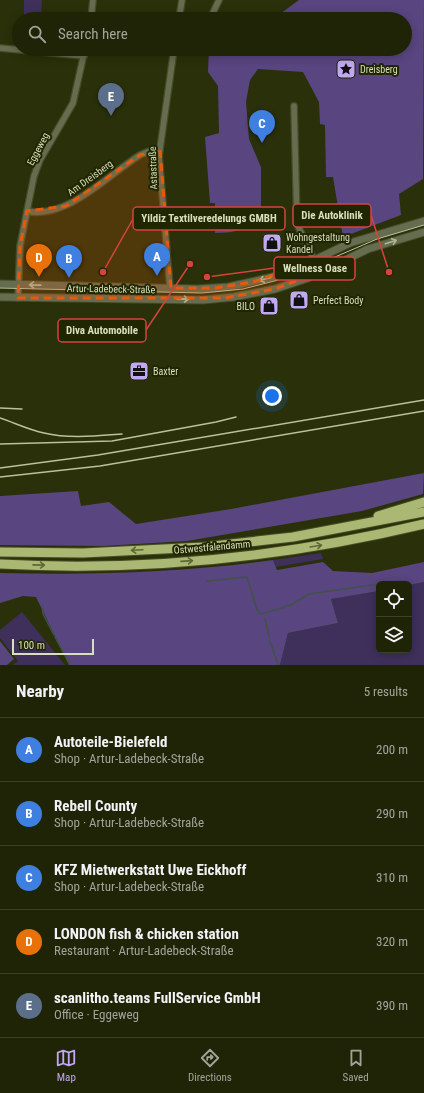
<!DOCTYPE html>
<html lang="en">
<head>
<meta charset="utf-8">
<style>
	:root { --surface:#202407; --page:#2d3015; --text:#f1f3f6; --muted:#a2a49b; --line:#3d4128; --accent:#c0a8f4 }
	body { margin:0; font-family:"Roboto Condensed",sans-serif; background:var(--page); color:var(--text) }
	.controls { position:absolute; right:12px; bottom:12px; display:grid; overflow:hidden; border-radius:6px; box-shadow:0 2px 10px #0003 }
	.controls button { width:36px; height:36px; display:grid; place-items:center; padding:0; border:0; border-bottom:1px solid var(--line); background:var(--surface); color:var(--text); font:20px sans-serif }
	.scale { position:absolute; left:12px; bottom:10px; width:82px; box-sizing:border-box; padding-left:4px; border:2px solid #d7dfbb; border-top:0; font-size:11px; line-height:14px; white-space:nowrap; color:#d7dfbb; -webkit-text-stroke:3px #202600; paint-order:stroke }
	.you { position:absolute; left:272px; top:396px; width:14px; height:14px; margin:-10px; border:3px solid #fff; border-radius:50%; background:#1a73e8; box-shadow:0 0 0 6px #1a73e833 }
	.badge { display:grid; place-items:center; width:26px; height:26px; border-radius:50%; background:var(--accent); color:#fff; font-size:13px; font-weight:700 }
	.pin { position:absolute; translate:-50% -33px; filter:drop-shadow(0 1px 2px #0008) }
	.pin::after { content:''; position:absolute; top:21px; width:14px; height:12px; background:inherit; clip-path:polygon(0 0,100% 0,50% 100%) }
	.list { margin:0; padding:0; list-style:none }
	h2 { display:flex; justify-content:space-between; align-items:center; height:52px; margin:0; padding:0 16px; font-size:17px }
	h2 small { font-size:13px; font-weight:400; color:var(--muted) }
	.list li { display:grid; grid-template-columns:26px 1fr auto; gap:12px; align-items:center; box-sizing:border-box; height:64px; padding:0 16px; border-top:1px solid var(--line) }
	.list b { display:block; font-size:15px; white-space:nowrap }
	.list p { margin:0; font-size:13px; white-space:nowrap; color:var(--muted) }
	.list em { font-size:13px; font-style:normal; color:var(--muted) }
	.icon { flex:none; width:22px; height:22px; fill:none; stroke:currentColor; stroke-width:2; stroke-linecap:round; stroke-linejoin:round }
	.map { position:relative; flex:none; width:424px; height:665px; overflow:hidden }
	.search { position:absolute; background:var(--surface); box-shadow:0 2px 10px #0003; left:12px; right:12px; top:12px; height:44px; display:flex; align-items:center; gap:10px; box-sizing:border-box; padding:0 14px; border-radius:22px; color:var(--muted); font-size:15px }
	.sheet { height:372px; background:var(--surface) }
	nav { display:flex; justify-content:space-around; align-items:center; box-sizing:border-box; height:56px; border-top:1px solid var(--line); background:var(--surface); font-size:11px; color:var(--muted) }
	nav a { display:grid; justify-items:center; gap:2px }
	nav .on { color:var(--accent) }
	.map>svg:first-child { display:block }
	.green { fill:#3e305b }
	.forest { fill:#59457f }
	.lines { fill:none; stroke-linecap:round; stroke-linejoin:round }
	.stream { stroke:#405345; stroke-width:1.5 }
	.minor-casing { stroke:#464c25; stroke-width:8 }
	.tertiary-casing { stroke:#464c25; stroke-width:9 }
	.trunk-casing { stroke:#464c25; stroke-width:11 }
	.minor { stroke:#666c4f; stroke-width:5.5 }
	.tertiary { stroke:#666c4f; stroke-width:7 }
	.trunk { stroke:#aab874; stroke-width:9 }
	.tram { stroke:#b9c19d; stroke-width:1 }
	.rail { stroke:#b9c19d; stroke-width:1.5 }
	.oneway { stroke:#afb795 }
	.oneway2 { stroke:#5e6834 }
	.marked { fill:#e8590c; fill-opacity:0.2; stroke:#e8590c; stroke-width:3; stroke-dasharray:8 5; stroke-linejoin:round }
	.labels { text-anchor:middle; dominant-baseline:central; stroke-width:4; stroke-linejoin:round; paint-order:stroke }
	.poi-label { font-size:10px; fill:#d7dfbb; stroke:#202600; text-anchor:start }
	.street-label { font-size:10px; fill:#d7dfbb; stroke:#202600 }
	.leader { fill:none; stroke:#d6433e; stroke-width:1.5 }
	.callout-dot { fill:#d6433e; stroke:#202600; stroke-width:1.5 }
	.callout { fill:#202600; stroke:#d6433e; stroke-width:1.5 }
	.callout-label { font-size:11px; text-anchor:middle; font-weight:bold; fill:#d7dfbb }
</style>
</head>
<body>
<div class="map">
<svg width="424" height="665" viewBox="0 0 424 665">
	<rect width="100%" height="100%" fill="#2a3009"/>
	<path class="green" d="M24 0H42L41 19H24Z
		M321 553 323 559 276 567 273 560Z
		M424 582V665H280L288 633 338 623 331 599 379 591V650H409V585Z
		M22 612 65 665H13L18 661 0 638V630Z"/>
	<path class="forest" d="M299 0H424L423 179 399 194 401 215 343 237 333 177H326L325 125 320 124 319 102 303 72 258 69 250 80 246 102 249 139 261 167V219C245 230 235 233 215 233V203H210L205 137 219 133 218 86 208 72 209 49H405V19H273Z
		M424 473 423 494 362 511 187 541 103 546 0 545V496L78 491 81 506 109 502 136 524 231 509Z
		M273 560 277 570 323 562 333 571 372 573 424 562V582L409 585 379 584V591L331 599 338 623 288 633 280 665H69L36 597 23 596 0 603V573C92 575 182 573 273 560Z
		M0 641 14 659 7 665H0Z"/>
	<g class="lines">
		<path class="stream" d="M207 581 247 577 257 610 261 614 291 605 309 594 379 584
			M381 584 401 581
			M42 606 43 614 54 635
			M265 619 269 636
			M55 637 70 665
			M270 641 278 665"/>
		<defs>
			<path id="minor" d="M91 19 93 0
				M179 19 182 0
				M210 19 219 0
				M0 48 84 56
				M294 106 297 224 320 272
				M27 211C67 220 109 174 140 155L152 150H160
				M170 288 159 156 174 49
				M18 298 20 246 34 176 40 160 73 103 85 49"/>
			<path id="tertiary" d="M0 284 197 289 228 287 273 277 302 266 350 243 424 221
				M0 297 203 300 234 297 275 289 308 278 368 249 424 232"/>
			<path id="trunk" d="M378 516 424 502
				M0 552 83 553 204 547 293 537 424 512
				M0 564C142 572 286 557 424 524"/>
		</defs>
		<use href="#minor" class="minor-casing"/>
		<use href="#tertiary" class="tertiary-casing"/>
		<use href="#trunk" class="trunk-casing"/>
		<use href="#minor" class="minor"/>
		<use href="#tertiary" class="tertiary"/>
		<use href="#trunk" class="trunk"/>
		<path class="tram" d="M0 288 202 293 243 289 286 278 377 239 424 225"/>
		<path class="rail" d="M0 408 22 409
			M0 418C15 423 29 430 44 433 69 439 96 436 122 434
			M0 444 112 441 216 422 236 417
			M0 468 98 455 424 400
			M0 477 100 466 424 411"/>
	</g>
	<defs><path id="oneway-shaft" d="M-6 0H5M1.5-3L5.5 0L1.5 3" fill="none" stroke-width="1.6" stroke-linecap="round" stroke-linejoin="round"/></defs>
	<g class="oneway">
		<use href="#oneway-shaft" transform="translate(391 242) rotate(-18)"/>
		<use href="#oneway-shaft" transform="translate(265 279) rotate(165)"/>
		<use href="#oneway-shaft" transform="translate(35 285) rotate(-179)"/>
		<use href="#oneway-shaft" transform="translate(183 299) rotate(1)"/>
	</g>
	<g class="oneway2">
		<use href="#oneway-shaft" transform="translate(316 546) rotate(-9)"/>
		<use href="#oneway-shaft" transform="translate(137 550) rotate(177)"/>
		<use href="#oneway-shaft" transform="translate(187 561) rotate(-4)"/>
		<use href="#oneway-shaft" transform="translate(39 565) rotate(1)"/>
	</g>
	<path class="marked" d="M160 150 171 288H215L253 282 315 260 320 272 275 289 225 298H18L20 246 27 211 66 206 140 155Z"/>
	<defs>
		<symbol id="sight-square" viewBox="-11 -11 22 22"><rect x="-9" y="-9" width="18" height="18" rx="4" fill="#c0a8f4" stroke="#202600"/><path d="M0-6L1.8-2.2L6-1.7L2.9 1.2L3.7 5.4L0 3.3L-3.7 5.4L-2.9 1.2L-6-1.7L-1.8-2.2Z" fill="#111"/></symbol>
		<symbol id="shop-square" viewBox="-11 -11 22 22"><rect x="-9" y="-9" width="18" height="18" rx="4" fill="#c0a8f4" stroke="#202600"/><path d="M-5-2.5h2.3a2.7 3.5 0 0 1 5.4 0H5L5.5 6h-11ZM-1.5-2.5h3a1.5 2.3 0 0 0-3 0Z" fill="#111"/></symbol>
		<symbol id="office-square" viewBox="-11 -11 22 22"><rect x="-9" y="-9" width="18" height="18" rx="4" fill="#c0a8f4" stroke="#202600"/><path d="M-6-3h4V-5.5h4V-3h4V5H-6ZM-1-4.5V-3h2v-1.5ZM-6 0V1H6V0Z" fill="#111"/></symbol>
	</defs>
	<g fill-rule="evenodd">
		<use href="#sight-square" x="335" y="58" width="22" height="22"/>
		<use href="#shop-square" x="261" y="232" width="22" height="22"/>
		<use href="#shop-square" x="288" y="289" width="22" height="22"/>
		<use href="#shop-square" x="258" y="295" width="22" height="22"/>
		<use href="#office-square" x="128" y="360" width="22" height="22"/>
	</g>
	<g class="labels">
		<g class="poi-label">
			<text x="360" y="69">Dreisberg</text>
			<text x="286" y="237">Wohngestaltung<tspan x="286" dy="12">Kandel</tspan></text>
			<text x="313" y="300">Perfect Body</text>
			<text x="255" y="306" text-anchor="end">BILO</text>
			<text x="153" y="371">Baxter</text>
		</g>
		<g class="street-label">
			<text transform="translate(38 149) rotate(-62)">Eggeweg</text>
			<text transform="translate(153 168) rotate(-92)">Astastraße</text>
			<text transform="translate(90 178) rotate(-36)">Am Dreisberg</text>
			<text transform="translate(111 289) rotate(1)">Artur-Ladebeck-Straße</text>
			<text transform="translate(212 547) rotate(-5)">Ostwestfalendamm</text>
		</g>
	</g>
	<path class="leader" d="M389 272L371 215M103 272L133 219M207 277L274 268M190 264L146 330"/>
	<g class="callout-dot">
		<circle cx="389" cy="272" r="4"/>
		<circle cx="103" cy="272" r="4"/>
		<circle cx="207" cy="277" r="4"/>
		<circle cx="190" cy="264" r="4"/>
	</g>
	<g class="callout">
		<rect x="293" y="204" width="78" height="23" rx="4"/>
		<rect x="133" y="207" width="152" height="23" rx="4"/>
		<rect x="274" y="257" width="81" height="23" rx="4"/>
		<rect x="58" y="319" width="88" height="23" rx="4"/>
	</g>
	<g class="callout-label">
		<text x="332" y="219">Die Autoklinik</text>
		<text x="209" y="222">Yildiz Textilveredelungs GMBH</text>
		<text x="315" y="272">Wellness Oase</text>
		<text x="102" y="334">Diva Automobile</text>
	</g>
</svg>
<div class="controls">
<button><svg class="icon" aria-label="locate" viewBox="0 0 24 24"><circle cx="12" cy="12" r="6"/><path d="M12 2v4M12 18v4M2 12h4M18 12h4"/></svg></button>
<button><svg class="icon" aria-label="layers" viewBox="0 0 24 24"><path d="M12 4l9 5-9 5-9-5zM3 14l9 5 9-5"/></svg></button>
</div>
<div class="scale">100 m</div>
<div class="you"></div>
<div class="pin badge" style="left:157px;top:276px;background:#3f7fe0">A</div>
<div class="pin badge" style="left:69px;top:278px;background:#3f7fe0">B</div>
<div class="pin badge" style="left:262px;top:143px;background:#3f7fe0">C</div>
<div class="pin badge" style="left:39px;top:277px;background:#e8710a">D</div>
<div class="pin badge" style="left:111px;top:116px;background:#5c6f8a">E</div>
<div class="search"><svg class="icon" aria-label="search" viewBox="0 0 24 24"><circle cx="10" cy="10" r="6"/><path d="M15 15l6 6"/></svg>Search here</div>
</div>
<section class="sheet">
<h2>Nearby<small>5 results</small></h2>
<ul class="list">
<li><span class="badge" style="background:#3f7fe0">A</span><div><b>Autoteile-Bielefeld</b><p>Shop · Artur-Ladebeck-Straße</p></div><em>200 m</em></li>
<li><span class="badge" style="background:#3f7fe0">B</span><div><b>Rebell County</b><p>Shop · Artur-Ladebeck-Straße</p></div><em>290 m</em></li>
<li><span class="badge" style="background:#3f7fe0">C</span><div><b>KFZ Mietwerkstatt Uwe Eickhoff</b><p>Shop · Artur-Ladebeck-Straße</p></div><em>310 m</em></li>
<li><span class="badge" style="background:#e8710a">D</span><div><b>LONDON fish &amp; chicken station</b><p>Restaurant · Artur-Ladebeck-Straße</p></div><em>320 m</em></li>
<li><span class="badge" style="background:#5c6f8a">E</span><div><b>scanlitho.teams FullService GmbH</b><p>Office · Eggeweg</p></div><em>390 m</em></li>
</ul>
</section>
<nav>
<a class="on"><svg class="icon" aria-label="map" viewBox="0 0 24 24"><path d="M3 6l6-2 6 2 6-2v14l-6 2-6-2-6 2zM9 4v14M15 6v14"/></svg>Map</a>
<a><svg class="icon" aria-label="directions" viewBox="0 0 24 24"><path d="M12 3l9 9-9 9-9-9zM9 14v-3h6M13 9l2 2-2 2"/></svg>Directions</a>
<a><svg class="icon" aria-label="saved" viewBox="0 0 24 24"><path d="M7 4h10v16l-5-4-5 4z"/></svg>Saved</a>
</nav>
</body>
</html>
